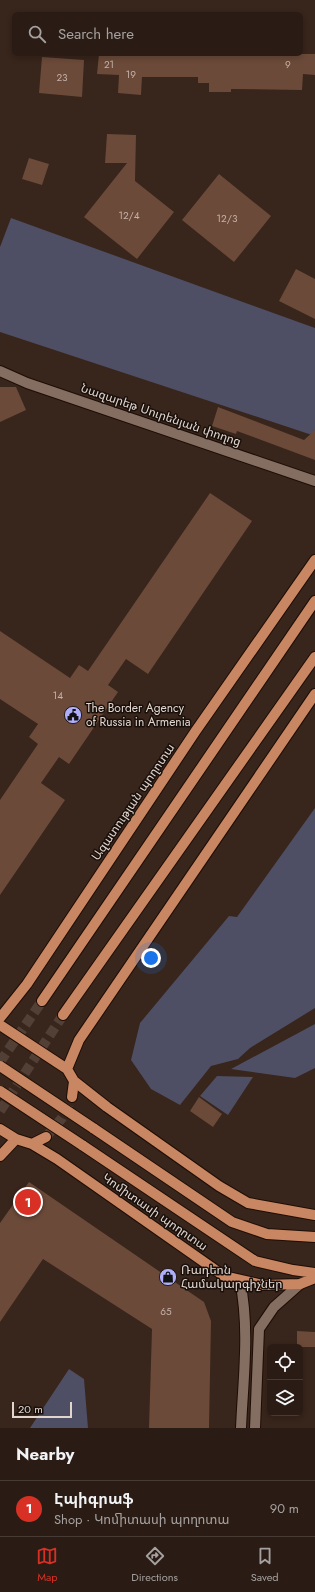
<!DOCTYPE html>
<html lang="en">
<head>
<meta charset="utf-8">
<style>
	:root { --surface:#2a1c14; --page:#362922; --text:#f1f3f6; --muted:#a5a1a0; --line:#463a34; --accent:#d93025 }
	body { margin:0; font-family:Jost,"Noto Sans Armenian",sans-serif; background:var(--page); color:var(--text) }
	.controls { position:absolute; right:12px; bottom:12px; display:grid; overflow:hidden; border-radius:6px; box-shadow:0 2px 6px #0003 }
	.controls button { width:36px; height:36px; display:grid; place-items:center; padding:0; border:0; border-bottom:1px solid var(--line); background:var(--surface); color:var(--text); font:20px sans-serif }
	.scale { position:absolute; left:12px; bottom:10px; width:60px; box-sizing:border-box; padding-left:4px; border:2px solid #e2d5ce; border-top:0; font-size:11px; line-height:14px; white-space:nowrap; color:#e2d5ce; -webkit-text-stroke:3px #19100c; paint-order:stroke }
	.you { position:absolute; left:151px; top:958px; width:14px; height:14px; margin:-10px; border:3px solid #fff; border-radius:50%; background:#1a73e8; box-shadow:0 0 0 6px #1a73e833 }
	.badge { display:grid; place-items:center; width:26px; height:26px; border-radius:50%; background:var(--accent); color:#fff; font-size:13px; font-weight:700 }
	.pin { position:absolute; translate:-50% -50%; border:2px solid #fff; box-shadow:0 1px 4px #0006 }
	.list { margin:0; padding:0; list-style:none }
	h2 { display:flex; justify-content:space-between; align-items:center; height:52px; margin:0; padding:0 16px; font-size:17px }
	h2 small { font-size:13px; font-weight:400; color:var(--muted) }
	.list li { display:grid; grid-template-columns:26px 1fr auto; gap:12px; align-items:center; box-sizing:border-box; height:56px; padding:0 16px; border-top:1px solid var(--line) }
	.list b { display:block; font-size:15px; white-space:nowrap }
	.list p { margin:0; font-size:13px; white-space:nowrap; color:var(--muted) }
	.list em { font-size:13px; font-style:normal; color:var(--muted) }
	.icon { flex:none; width:22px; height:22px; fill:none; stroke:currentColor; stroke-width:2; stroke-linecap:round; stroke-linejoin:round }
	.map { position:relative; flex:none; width:315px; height:1428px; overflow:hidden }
	.search { position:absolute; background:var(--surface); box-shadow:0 2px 6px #0003; left:12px; right:12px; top:12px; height:44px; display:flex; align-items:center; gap:10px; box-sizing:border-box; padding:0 14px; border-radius:6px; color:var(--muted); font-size:15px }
	.sheet { height:108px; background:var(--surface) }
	nav { display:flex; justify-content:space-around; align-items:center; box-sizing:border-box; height:56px; border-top:1px solid var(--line); background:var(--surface); font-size:11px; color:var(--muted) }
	nav a { display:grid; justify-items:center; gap:2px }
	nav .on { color:var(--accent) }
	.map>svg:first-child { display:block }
	.green { fill:#4e4e64 }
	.building { fill:#6b4a39 }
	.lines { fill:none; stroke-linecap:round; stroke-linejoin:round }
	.major-tunnel { stroke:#523f36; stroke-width:10; stroke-dasharray:10 5; stroke-linecap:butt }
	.minor-casing { stroke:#1f0d05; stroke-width:12 }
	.major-casing { stroke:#1f0d05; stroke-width:12 }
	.minor { stroke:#846d61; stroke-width:10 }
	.major { stroke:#c88662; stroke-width:10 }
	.major-bridge-casing { stroke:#1f0d05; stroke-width:12; stroke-linecap:butt }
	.major-bridge { stroke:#c88662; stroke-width:10 }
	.labels { text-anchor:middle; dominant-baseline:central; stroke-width:3; stroke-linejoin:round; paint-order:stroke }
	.number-label { font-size:10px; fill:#c4b2a9 }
	.street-label { font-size:12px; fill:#e2d5ce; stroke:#19100c }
	.poi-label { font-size:12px; fill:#e2d5ce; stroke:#19100c; text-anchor:start }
</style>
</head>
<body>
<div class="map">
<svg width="315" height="1428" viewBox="0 0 315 1428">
	<rect width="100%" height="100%" fill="#38251b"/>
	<path class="green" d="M11 218 315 328V436L0 332V247Z
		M315 808V1008L250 1048 238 1059 211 1066 180 1105 151 1089 131 1060 140 1023 229 916 237 917Z
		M315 1024V1068L295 1078 231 1069Z
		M217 1076 253 1077 228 1115 200 1096Z
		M69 1369 84 1379 88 1428H30Z"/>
	<path class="building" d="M99 54H315V75L303 74 302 90 231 89V92H209V83H198V77H142L141 95 118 93 119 75 97 74Z
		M42 57 84 60 82 97 39 93Z
		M107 134 136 135 135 181 174 212 137 259 84 217 127 163H105Z
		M29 158 49 164 42 185 22 179Z
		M219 174 271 216 234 262 182 220Z
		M296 269 315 279V319L279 301Z
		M0 387H16L26 410 0 422Z
		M218 407 304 440 315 430V460L237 431 236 434 212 426Z
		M210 493 252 521 148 674 126 659 108 685 118 692 69 764 59 757 41 783 65 800 0 895V800L38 744 29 737 38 724 0 699V631L70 678 79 665 88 671Z
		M199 1097 222 1114 213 1127 190 1111Z
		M29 1182 204 1302 211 1321 209 1428H149L152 1329 43 1259 0 1322V1223Z
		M297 1331 315 1332V1347H297Z"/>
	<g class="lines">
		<path class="major-tunnel" d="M0 1062 42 1001
			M0 1111 63 1015
			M46 1137 62 1118 72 1097"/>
		<defs>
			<path id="minor" d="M0 371 27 383 315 481
				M240 1281C250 1329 243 1380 241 1428
				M255 1428 259 1329 274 1307 300 1284"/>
			<path id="major" d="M42 1001 315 601
				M63 1015 315 657
				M0 1018 27 984 195 732 315 560
				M0 1025 67 1069 74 1081 72 1097
				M67 1069 79 1040 315 694
				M74 1081 107 1107 219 1186 248 1203 315 1215
				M93 1128 232 1222 267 1234 315 1237
				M0 1129 16 1139 32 1144 57 1159 224 1276 263 1285 300 1284 315 1278
				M32 1144 46 1137
				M82 1145 255 1261 293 1270 315 1273
				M0 1156 16 1139"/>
		</defs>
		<use href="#minor" class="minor-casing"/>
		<use href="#major" class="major-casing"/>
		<use href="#minor" class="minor"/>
		<use href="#major" class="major"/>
		<defs>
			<path id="major-bridge" d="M0 1066 93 1128
				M0 1091 82 1145"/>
		</defs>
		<use href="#major-bridge" class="major-bridge-casing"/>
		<use href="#major-bridge" class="major-bridge"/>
	</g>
	<defs>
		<symbol id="civic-disc" viewBox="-11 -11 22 22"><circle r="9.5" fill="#aeaefb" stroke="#19100c"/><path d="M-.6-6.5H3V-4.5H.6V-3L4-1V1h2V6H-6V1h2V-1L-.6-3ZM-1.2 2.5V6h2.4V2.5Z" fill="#111"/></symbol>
		<symbol id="shop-disc" viewBox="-11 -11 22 22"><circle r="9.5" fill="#aeaefb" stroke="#19100c"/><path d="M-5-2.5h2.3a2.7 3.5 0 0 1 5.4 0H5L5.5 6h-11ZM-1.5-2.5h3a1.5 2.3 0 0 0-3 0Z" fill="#111"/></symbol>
	</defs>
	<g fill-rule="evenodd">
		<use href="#civic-disc" x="63" y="705" width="20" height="20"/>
		<use href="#shop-disc" x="158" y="1267" width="20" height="20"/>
	</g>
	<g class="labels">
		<g class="number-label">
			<text x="109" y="64">21</text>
			<text x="288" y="64">9</text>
			<text x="131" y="74">19</text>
			<text x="62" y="77">23</text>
			<text x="129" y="215">12/4</text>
			<text x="227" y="218">12/3</text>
			<text x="58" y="695">14</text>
			<text x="166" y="1311">65</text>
		</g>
		<g class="street-label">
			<text transform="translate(161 415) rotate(19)">Նազարեթ Սուրենյան փողոց</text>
			<text transform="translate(133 802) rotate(-56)">Ազատության պողոտա</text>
			<text transform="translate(155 1212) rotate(35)">Կոմիտասի պողոտա</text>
		</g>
		<g class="poi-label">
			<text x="86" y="708">The Border Agency<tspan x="86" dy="14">of Russia in Armenia</tspan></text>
			<text x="181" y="1270">Ռադեոն<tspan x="181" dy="14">Համակարգիչներ</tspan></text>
		</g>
	</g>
</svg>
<div class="controls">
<button><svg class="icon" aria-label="locate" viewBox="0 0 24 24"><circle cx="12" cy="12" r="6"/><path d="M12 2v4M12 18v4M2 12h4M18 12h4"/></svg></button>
<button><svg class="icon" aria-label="layers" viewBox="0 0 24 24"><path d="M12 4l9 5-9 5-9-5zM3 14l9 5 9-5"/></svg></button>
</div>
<div class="scale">20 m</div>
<div class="you"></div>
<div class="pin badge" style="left:28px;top:1202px">1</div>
<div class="search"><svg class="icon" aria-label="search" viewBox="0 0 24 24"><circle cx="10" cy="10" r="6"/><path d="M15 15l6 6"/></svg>Search here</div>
</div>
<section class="sheet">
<h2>Nearby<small></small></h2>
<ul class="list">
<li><span class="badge">1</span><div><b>Էպիգրաֆ</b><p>Shop · Կոմիտասի պողոտա</p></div><em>90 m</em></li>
</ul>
</section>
<nav>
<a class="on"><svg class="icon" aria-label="map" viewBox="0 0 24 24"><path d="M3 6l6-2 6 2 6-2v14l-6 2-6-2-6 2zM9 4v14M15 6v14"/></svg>Map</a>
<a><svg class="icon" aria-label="directions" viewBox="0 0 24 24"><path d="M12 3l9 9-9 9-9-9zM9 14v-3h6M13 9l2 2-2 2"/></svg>Directions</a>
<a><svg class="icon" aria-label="saved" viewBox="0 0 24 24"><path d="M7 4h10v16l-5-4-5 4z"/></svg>Saved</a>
</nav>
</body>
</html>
